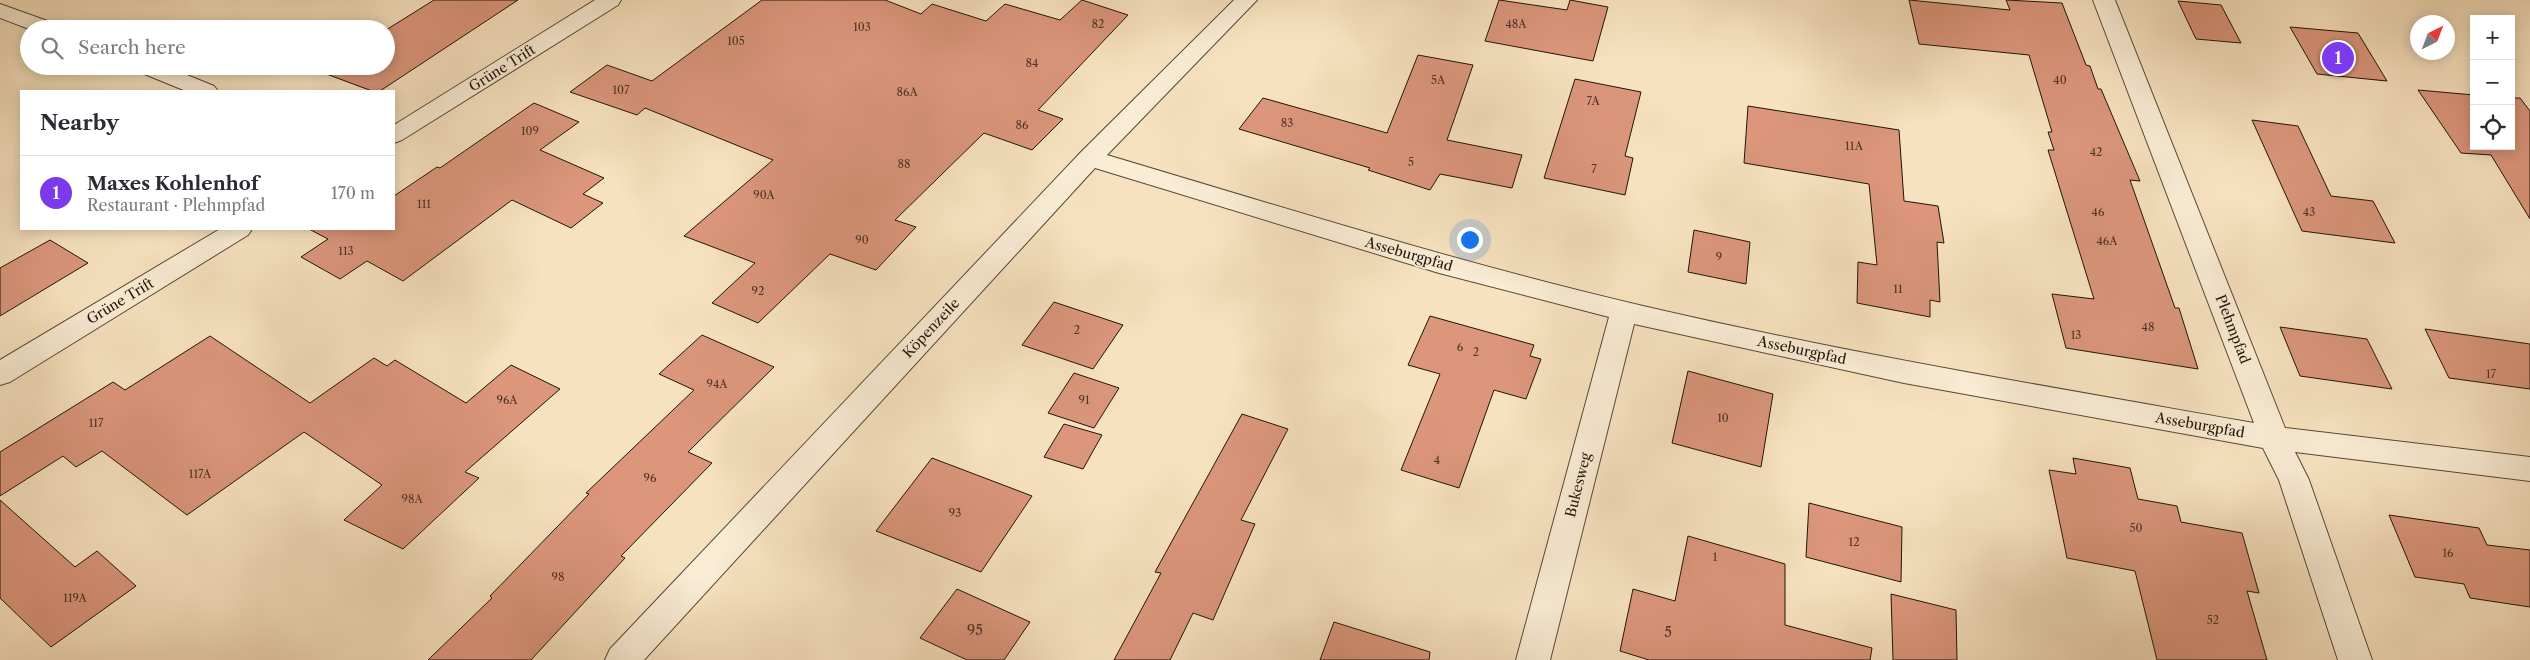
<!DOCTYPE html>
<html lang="en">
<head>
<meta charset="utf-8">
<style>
	:root { --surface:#fff; --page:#f7f7f7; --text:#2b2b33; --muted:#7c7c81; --line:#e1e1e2; --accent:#7c3aed }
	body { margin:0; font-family:"Libre Caslon Text",serif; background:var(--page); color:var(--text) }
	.controls { position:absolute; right:15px; top:15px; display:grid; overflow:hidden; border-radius:0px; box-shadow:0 2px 12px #0003 }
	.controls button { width:45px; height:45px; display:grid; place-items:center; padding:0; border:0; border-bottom:1px solid var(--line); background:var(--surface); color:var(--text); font:25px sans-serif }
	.compass { position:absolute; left:2410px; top:15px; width:45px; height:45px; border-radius:50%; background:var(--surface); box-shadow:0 2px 12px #0003; rotate:42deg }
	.you { position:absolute; left:1469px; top:239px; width:18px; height:18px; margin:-12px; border:4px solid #fff; border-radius:50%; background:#1a73e8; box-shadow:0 0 0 8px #1a73e833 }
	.badge { display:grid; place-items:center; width:32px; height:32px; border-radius:50%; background:var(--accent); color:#fff; font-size:16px; font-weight:700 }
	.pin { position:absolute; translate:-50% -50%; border:2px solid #fff; box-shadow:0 1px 5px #0006 }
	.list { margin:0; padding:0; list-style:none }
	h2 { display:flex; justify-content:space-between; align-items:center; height:65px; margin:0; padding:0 20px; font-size:21px }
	h2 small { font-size:16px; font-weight:400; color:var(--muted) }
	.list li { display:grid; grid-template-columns:32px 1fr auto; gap:15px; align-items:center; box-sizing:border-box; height:75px; padding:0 20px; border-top:1px solid var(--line) }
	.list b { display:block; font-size:19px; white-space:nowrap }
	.list p { margin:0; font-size:16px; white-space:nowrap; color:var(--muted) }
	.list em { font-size:16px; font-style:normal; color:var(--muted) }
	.icon { flex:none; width:28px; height:28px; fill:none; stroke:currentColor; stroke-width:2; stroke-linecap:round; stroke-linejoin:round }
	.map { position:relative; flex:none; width:2530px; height:660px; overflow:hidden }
	.search { position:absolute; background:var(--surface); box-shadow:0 2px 12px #0003; left:20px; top:20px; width:375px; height:55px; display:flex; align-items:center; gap:12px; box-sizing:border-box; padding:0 18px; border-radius:28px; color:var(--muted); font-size:19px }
	.panel { position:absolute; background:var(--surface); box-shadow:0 2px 12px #0003; left:20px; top:90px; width:375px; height:140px; border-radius:0px }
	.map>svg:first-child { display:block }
	.building { fill:#db967c; stroke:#201409 }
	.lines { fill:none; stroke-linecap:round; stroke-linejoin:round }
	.minor-casing { stroke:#564836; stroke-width:2 }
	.minor { fill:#faecd5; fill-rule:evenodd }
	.labels { text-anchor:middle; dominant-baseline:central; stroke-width:4; stroke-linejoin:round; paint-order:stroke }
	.number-label { font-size:11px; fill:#4f3426 }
	.street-label { font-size:14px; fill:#201409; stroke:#faecd5 }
	.near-number-label { font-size:14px; fill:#4f3426 }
</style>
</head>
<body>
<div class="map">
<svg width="2530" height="660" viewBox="0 0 2530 660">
	<rect width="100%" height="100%" fill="#f7e2bf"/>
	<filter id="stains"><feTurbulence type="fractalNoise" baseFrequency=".004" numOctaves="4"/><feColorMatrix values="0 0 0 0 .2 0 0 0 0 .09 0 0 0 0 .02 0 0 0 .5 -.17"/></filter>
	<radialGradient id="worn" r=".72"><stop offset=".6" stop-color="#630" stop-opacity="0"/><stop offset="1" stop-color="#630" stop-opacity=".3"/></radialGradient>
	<path class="building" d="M434 0H518L380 91H372L321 72 330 66H386V30Z
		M762 0H885L921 14 932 4 986 21 1005 4 1060 20 1082 0 1128 15 1038 110 1063 119 1032 150 984 133 895 220 916 227 876 270 830 254 758 323 712 303 755 263 684 236 773 160 645 108 637 115 570 92 607 65 652 81Z
		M1499 0 1567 10 1570 0 1608 7 1593 61 1485 41Z
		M1909 0 2010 10 2006 0 2062 3 2086 65 2090 66 2098 89H2101L2140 181 2130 180 2175 308H2179L2198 369 2066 348 2052 294 2094 299 2048 150H2054L2048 132H2052L2029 55 1919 44Z
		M2178 1 2221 5 2241 43 2196 39Z
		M2290 27 2358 33 2387 81 2317 74Z
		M1418 55 1473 65 1447 140 1522 155 1512 188 1440 174 1430 190 1368 170 1370 168 1239 129 1263 98 1387 133Z
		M1575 79 1641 92 1625 156 1633 158 1625 195 1544 178Z
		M2418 90 2474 95V146H2511V98H2520L2530 111V219L2491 155 2461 153Z
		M534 103 579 122 540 150 604 178 583 194 603 203 571 228 512 200 403 281 367 261 340 279 301 257 328 239 309 229H394V196L437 167 440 168Z
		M1748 106 1899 130 1904 201 1938 206 1944 243 1937 242 1940 302 1930 300V317L1857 303 1858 262 1877 265 1869 184 1744 163Z
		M2252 120 2298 126 2331 196 2373 201 2395 243 2302 231Z
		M1694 230 1750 242 1746 284 1688 272Z
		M50 240 88 263 0 316V268Z
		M1054 302 1123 325 1093 369 1022 345Z
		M1430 316 1534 345 1530 356 1541 359 1526 399 1494 390 1459 488 1401 470 1440 374 1408 365Z
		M2280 327 2367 339 2392 389 2300 376Z
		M2425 329 2530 344V389L2449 378Z
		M702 335 774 367 688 452 712 463 621 556 625 558 531 660H428L492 598 490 596 589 494 586 493 694 390 659 374Z
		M210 336 310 403 374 358 387 366 395 360 466 403 511 365 560 389 465 472 479 478 403 549 344 520 382 485 304 432 187 515 102 451 76 467 63 456 0 496V452L113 382 125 390Z
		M1688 371 1773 394 1761 467 1672 443Z
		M1074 373 1119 388 1094 428 1048 413Z
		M1242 414 1288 429 1241 520 1255 524 1213 620 1193 613 1170 660H1114L1161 573 1155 572Z
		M1064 424 1102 435 1083 469 1044 457Z
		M932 458 1032 496 981 572 876 531Z
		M2073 458 2130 468 2138 499 2177 506 2181 522 2242 533 2259 593 2247 591 2267 660H2157L2135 571 2067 558 2049 470 2076 474Z
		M0 500 75 567 97 551 136 586 51 647 0 598Z
		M1809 503 1902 527 1901 582 1806 557Z
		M2389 515 2479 528 2487 545 2530 550V607L2470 598 2464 584 2415 577Z
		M1688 536 1785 564V625L1872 648 1870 660H1649L1620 651 1633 589 1675 601Z
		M957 589 1030 622 1004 660H967L920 638Z
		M1891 594 1956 610 1957 660H1893Z
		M1334 622 1430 652 1429 660H1320Z"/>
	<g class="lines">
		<defs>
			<path id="minor" d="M595 0H621L618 5 402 140 394 143V125Z
				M1234 0H1257L1107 155C1285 208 1463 264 1643 306 1845 353 2050 387 2254 423L2093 0H2115L2285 428 2530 457V481L2295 452 2309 480 2372 660H2338L2279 480 2263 448 1904 383 1634 324 1550 660H1516L1609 317 1439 273 1095 168 644 660H605L610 649 1081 152Z
				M0 4 56 24 59 29H29L0 18Z
				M134 66H165L214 86 218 91H186L137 71Z
				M220 229H252L248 235 10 382 0 385V360Z"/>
		</defs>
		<use href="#minor" class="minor-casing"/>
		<use href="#minor" class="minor"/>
	</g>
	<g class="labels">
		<g class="number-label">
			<text x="1098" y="24">82</text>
			<text x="1516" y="24">48A</text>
			<text x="862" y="27">103</text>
			<text x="736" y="41">105</text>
			<text x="1032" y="63">84</text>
			<text x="1438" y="80">5A</text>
			<text x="2060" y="80">40</text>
			<text x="621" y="90">107</text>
			<text x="907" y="92">86A</text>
			<text x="1593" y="101">7A</text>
			<text x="1287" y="123">83</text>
			<text x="1022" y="125">86</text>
			<text x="530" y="131">109</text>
			<text x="1854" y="146">11A</text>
			<text x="2096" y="152">42</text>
			<text x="1411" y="162">5</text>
			<text x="904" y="164">88</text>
			<text x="1594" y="169">7</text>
			<text x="764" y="195">90A</text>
			<text x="424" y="204">111</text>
			<text x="2098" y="212">46</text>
			<text x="2309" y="212">43</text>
			<text x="862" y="240">90</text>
			<text x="2107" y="241">46A</text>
			<text x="346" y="251">113</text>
			<text x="1719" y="257">9</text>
			<text x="1898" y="289">11</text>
			<text x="758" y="291">92</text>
			<text x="2148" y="327">48</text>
			<text x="1077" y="330">2</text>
			<text x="2076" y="335">13</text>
			<text x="1460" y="347">6</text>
			<text x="1476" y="352">2</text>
			<text x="2491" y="374">17</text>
			<text x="717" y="384">94A</text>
			<text x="507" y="400">96A</text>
			<text x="1084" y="400">91</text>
			<text x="1723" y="418">10</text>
			<text x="96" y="423">117</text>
			<text x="1437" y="460">4</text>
			<text x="200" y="474">117A</text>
			<text x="650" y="478">96</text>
			<text x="412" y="499">98A</text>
			<text x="955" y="513">93</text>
			<text x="2136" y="528">50</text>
			<text x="1854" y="542">12</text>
			<text x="2448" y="553">16</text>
			<text x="1715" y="557">1</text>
			<text x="558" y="577">98</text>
			<text x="75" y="598">119A</text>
			<text x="2213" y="620">52</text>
		</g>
		<g class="street-label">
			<text transform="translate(502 68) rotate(-32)">Grüne Trift</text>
			<text transform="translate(1409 254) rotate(16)">Asseburgpfad</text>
			<text transform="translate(120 301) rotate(-31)">Grüne Trift</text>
			<text transform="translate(931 328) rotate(-47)">Köpenzeile</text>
			<text transform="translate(2233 329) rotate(69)">Plehmpfad</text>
			<text transform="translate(1802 350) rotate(12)">Asseburgpfad</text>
			<text transform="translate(2200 425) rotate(10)">Asseburgpfad</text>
			<text transform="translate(1578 485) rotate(-76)">Bukesweg</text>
		</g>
		<g class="near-number-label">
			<text x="975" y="630">95</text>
			<text x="1668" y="632">5</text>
		</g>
	</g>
	<rect width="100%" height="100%" filter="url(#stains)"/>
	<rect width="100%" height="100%" fill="url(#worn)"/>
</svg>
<div class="controls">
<button>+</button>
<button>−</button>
<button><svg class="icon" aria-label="locate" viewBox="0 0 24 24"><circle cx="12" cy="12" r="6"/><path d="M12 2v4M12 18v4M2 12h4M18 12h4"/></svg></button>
</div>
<svg class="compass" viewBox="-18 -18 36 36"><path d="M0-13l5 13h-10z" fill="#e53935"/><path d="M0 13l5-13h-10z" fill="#7c7c81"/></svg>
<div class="you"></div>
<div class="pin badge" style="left:2338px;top:58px">1</div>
<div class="search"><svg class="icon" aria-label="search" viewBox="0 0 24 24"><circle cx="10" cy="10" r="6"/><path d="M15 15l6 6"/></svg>Search here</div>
<section class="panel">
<h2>Nearby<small></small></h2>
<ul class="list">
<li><span class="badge">1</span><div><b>Maxes Kohlenhof</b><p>Restaurant · Plehmpfad</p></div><em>170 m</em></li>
</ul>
</section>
</div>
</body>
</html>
